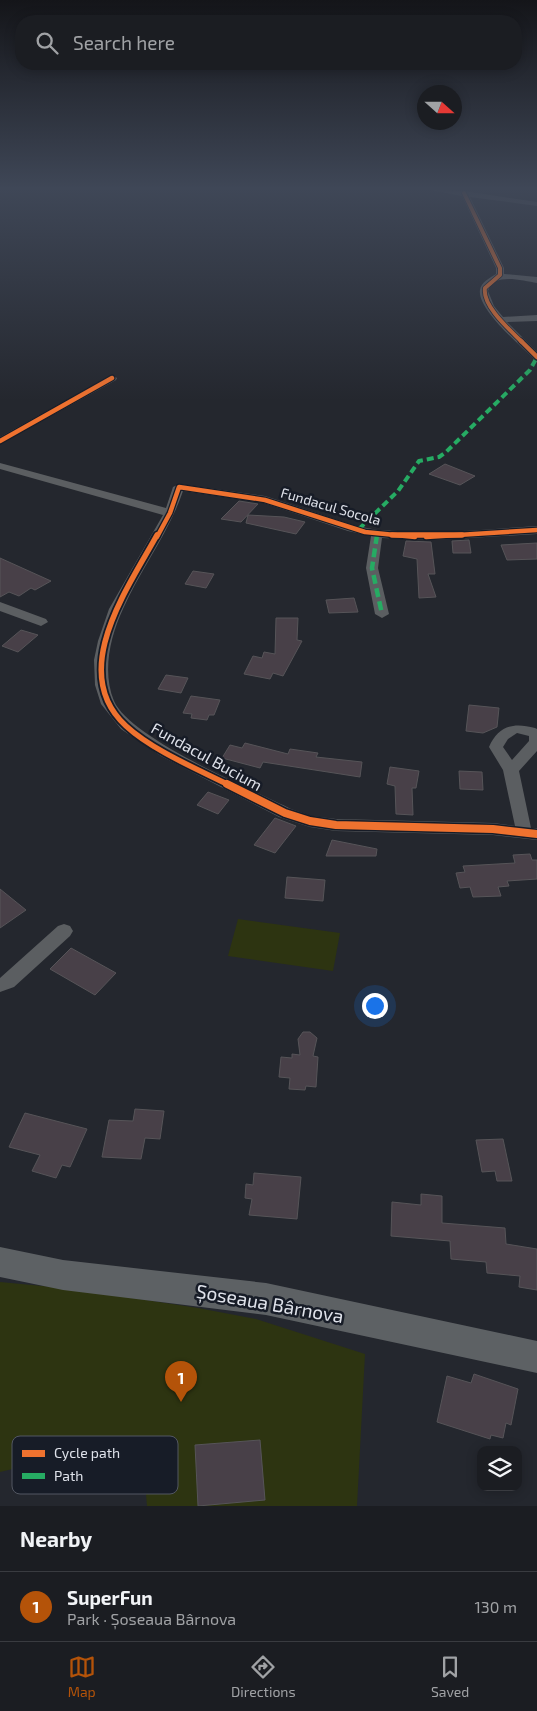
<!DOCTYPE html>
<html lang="en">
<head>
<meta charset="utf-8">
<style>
	:root { --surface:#1b1d22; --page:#282a2f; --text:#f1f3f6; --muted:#a0a2a5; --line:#393b40; --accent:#b45309 }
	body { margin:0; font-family:"Exo 2",sans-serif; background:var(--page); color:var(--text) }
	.controls { position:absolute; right:15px; bottom:15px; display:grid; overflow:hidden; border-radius:10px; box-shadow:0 2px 12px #0003 }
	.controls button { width:45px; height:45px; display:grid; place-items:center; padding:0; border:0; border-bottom:1px solid var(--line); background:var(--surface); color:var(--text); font:25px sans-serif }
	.compass { position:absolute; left:417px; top:85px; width:45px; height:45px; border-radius:50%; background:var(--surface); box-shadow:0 2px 12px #0003; rotate:111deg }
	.you { position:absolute; left:374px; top:1005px; width:18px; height:18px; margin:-12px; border:4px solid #fff; border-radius:50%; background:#1a73e8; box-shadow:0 0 0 8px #1a73e833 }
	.badge { display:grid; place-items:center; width:32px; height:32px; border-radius:50%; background:var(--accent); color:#fff; font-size:16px; font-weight:700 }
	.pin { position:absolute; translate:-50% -41px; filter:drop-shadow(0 1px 2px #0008) }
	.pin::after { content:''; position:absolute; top:26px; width:18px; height:15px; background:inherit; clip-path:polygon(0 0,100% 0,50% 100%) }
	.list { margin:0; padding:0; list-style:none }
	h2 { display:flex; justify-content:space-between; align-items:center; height:65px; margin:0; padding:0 20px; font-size:21px }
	h2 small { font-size:16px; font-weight:400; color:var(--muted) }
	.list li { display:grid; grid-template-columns:32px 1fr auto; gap:15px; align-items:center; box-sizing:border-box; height:70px; padding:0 20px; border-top:1px solid var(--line) }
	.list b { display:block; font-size:19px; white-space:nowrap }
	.list p { margin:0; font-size:16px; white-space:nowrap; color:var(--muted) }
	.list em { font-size:16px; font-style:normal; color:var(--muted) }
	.icon { flex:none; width:28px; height:28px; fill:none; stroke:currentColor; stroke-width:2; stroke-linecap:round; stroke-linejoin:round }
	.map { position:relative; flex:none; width:537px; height:1506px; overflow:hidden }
	.search { position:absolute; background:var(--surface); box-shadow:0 2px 12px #0003; left:15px; right:15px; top:15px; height:55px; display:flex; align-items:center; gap:12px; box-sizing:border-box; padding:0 18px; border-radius:20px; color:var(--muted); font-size:19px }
	.sheet { height:135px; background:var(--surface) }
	nav { display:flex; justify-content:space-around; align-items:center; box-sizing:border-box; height:70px; border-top:1px solid var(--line); background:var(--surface); font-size:14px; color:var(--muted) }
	nav a { display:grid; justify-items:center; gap:2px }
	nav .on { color:var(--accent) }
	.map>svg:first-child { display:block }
	.green { fill:#2d3411 }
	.building { fill:#484048; stroke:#565458 }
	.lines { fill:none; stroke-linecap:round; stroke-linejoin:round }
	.minor { fill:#5b5e61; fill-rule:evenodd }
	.secondary { fill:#5d6164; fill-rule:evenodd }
	.quiet-far1 { stroke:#26ab63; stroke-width:4; stroke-dasharray:7 4; stroke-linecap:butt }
	.quiet { stroke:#26ab63; stroke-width:4.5; stroke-dasharray:9 4.5; stroke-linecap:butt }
	.cycleway-far3-casing { stroke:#171c27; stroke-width:5.5 }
	.cycleway-far2-casing { stroke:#171c27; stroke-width:7 }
	.cycleway-far1-casing { stroke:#171c27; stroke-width:9 }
	.cycleway-casing { stroke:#171c27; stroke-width:11 }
	.cycleway-far3 { stroke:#ef722f; stroke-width:4 }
	.cycleway-far2 { stroke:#ef722f; stroke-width:4.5 }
	.cycleway-far1 { stroke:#ef722f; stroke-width:5.5 }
	.cycleway { stroke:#ef722f; stroke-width:8 }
	.labels { text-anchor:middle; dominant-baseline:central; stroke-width:5; stroke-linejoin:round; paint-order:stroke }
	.far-street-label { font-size:14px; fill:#dfe2ea; stroke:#171c27 }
	.street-label { font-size:16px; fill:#dfe2ea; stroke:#171c27 }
	.near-street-label { font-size:19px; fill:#dfe2ea; stroke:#171c27 }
	.key { fill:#171c27; stroke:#535762; stroke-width:1 }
	.key-label { font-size:14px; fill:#dfe2ea }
</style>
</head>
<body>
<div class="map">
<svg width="537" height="1506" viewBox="0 0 537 1506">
	<rect width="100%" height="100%" fill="#24272e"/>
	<path class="green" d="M238 919 340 933 333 971 228 956Z
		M0 1282 74 1289 198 1308 256 1319 365 1354 357 1506H147L142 1449 56 1452 55 1459 0 1472Z"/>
	<path class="building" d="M445 464 475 476 460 485 429 474Z
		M239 501 258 504 241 522 221 519Z
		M248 515 284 517 305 522 296 534 246 523Z
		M469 540 471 553H453L452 541Z
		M406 541 431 542 435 574H428L436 597 419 598 417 559 403 556Z
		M537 543V559L507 560 501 545Z
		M0 558 51 581 35 590 31 588 19 596 9 592 0 597Z
		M193 571 214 574 206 588 185 584Z
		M354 598 358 612 329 613 326 600Z
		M276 618H298L297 640 302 641 283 676 273 673 270 679 244 674 253 656 262 658 264 652 275 654Z
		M21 630 38 635 18 652 2 646Z
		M166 675 188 678 181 693 158 689Z
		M191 696 220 700 214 715H209L207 720 191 718 192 714 183 713Z
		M469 705 499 708 497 727 483 733 466 731Z
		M245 743 288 754 290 749 318 753 316 757 362 762 360 777 263 762 260 768 222 758 230 745 242 748Z
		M390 767 419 771 416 788H412L413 815 396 814 395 786 387 784Z
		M459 771 482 772 483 790 460 789Z
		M208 792 229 800 218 814 197 805Z
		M275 818 296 826 275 853 254 845Z
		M332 840 377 849 376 856H326Z
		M530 854 532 860H537V879L507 881 509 886 498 887 501 896 473 897 470 887 460 888 456 873 465 872 463 866 515 863 513 855Z
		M287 877 325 880 323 901 285 898Z
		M0 889 26 910 0 928Z
		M71 948 116 973 95 995 50 969Z
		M303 1032H310L317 1038 313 1056 318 1057 316 1087 306 1086 305 1090 289 1089 290 1078 279 1077 281 1057 292 1058V1054L300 1055 298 1039Z
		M135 1109 164 1111 160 1139 145 1138 141 1159 102 1157 109 1120 133 1121Z
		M25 1113 87 1129 70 1167 62 1165 56 1178 32 1171 40 1155 9 1147Z
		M503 1139 512 1181H497L495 1171 482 1172 476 1140Z
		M254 1173 301 1177 297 1219 249 1215 252 1199 245 1198 246 1184 253 1185Z
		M421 1194 442 1196V1223L505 1228 506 1244 537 1249V1290L519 1287 520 1276 487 1273 486 1262 451 1259 450 1241 391 1236 392 1202 421 1205Z
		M474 1374 518 1389 511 1425 506 1423 503 1438 491 1435 490 1439 437 1422 447 1376 471 1383Z
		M260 1440 265 1500 198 1506 195 1445Z"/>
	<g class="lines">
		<path class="minor" d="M430 190 464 191 537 202V206L470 197 504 268V274L537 277V283C522 281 494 272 488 291L494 306 503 317 537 315V321L507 322 537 352V360L534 359C521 346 477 309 480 290 481 282 490 278 496 274V268L462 196Z
			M112 375 117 378 116 380 0 444V437Z
			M0 463 166 508 173 487 179 484 265 496 356 526 378 530 437 533 537 526V534L437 540 382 538 378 568 389 614 382 618 375 614 366 568 371 536 348 531 264 503 183 491C169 533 141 568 123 609 110 637 102 672 114 701 130 738 252 790 291 809L311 816 336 819 493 823 515 826 503 770 489 747C498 726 513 722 535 728L537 729V751L519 771 531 828H537V840L493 835 336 831 310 827 279 817 161 756 121 729 101 704 95 685 94 660 98 641 109 609 163 515 0 469ZM517 733 529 736V741L512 760 503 747 508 739Z
			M0 602 46 619 48 622 41 626 0 611Z
			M64 924 70 926 73 931 70 936 14 987 0 992V978L58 926Z"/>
		<path class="secondary" d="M0 1247 63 1260 266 1283 537 1341V1373L266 1315 63 1290 0 1277Z"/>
		<path class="quiet-far1" d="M359 529 398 491 419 461 439 457 446 452 530 370 537 357
			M377 537V534"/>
		<path class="quiet" d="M377 535 372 568 382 614"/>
		<defs>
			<path id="cycleway-far3" d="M464 193 500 268V275L485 288C482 306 510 330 522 342"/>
			<path id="cycleway-far2" d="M521 341 537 357
				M0 441 112 378
				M157 537 170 513 179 487 265 500 365 532 415 537
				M426 537 537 530"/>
			<path id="cycleway-far1" d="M157 535C128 588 67 672 126 726 152 750 197 769 229 785
				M392 535H462"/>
			<path id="cycleway" d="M227 784 285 813 310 821 336 825 493 829 537 834"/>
		</defs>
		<use href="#cycleway-far3" class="cycleway-far3-casing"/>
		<use href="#cycleway-far2" class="cycleway-far2-casing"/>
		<use href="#cycleway-far1" class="cycleway-far1-casing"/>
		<use href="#cycleway" class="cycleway-casing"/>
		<use href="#cycleway-far3" class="cycleway-far3"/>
		<use href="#cycleway-far2" class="cycleway-far2"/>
		<use href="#cycleway-far1" class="cycleway-far1"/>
		<use href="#cycleway" class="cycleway"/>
	</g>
	<linearGradient id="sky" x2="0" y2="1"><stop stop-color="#141519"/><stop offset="0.47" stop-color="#3f4757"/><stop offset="1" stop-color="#3f4757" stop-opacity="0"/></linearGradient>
	<rect width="537" height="401" fill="url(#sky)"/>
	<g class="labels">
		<g class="far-street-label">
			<text transform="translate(331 506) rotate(16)">Fundacul Socola</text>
		</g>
		<g class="street-label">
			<text transform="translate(207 756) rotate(29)">Fundacul Bucium</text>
		</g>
		<g class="near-street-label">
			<text transform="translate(270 1303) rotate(10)">Șoseaua Bârnova</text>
		</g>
	</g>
	<rect x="12" y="1436" width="166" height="58" rx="8" class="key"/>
	<rect x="22" y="1450" width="23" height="7" fill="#ef722f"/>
	<rect x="22" y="1473" width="23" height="6" fill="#26ab63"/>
	<g class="key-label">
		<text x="54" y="1458">Cycle path</text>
		<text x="54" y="1481">Path</text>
	</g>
</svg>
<div class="controls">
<button><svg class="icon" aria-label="layers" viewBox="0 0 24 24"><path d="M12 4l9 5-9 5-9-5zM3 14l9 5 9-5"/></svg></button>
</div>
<svg class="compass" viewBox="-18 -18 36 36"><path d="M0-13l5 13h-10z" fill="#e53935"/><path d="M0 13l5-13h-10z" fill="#a0a2a5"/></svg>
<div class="you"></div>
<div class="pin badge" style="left:181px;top:1402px">1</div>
<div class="search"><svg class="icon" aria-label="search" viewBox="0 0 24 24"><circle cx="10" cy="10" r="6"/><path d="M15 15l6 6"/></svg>Search here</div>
</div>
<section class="sheet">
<h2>Nearby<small></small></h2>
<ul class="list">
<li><span class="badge">1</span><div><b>SuperFun</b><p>Park · Șoseaua Bârnova</p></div><em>130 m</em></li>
</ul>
</section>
<nav>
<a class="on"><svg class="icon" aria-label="map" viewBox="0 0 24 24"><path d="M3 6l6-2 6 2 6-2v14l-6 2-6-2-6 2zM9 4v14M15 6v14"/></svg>Map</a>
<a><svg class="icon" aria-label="directions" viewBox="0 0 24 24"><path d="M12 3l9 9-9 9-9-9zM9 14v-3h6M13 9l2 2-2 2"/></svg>Directions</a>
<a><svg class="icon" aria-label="saved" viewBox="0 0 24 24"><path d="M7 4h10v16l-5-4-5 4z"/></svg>Saved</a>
</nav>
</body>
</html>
